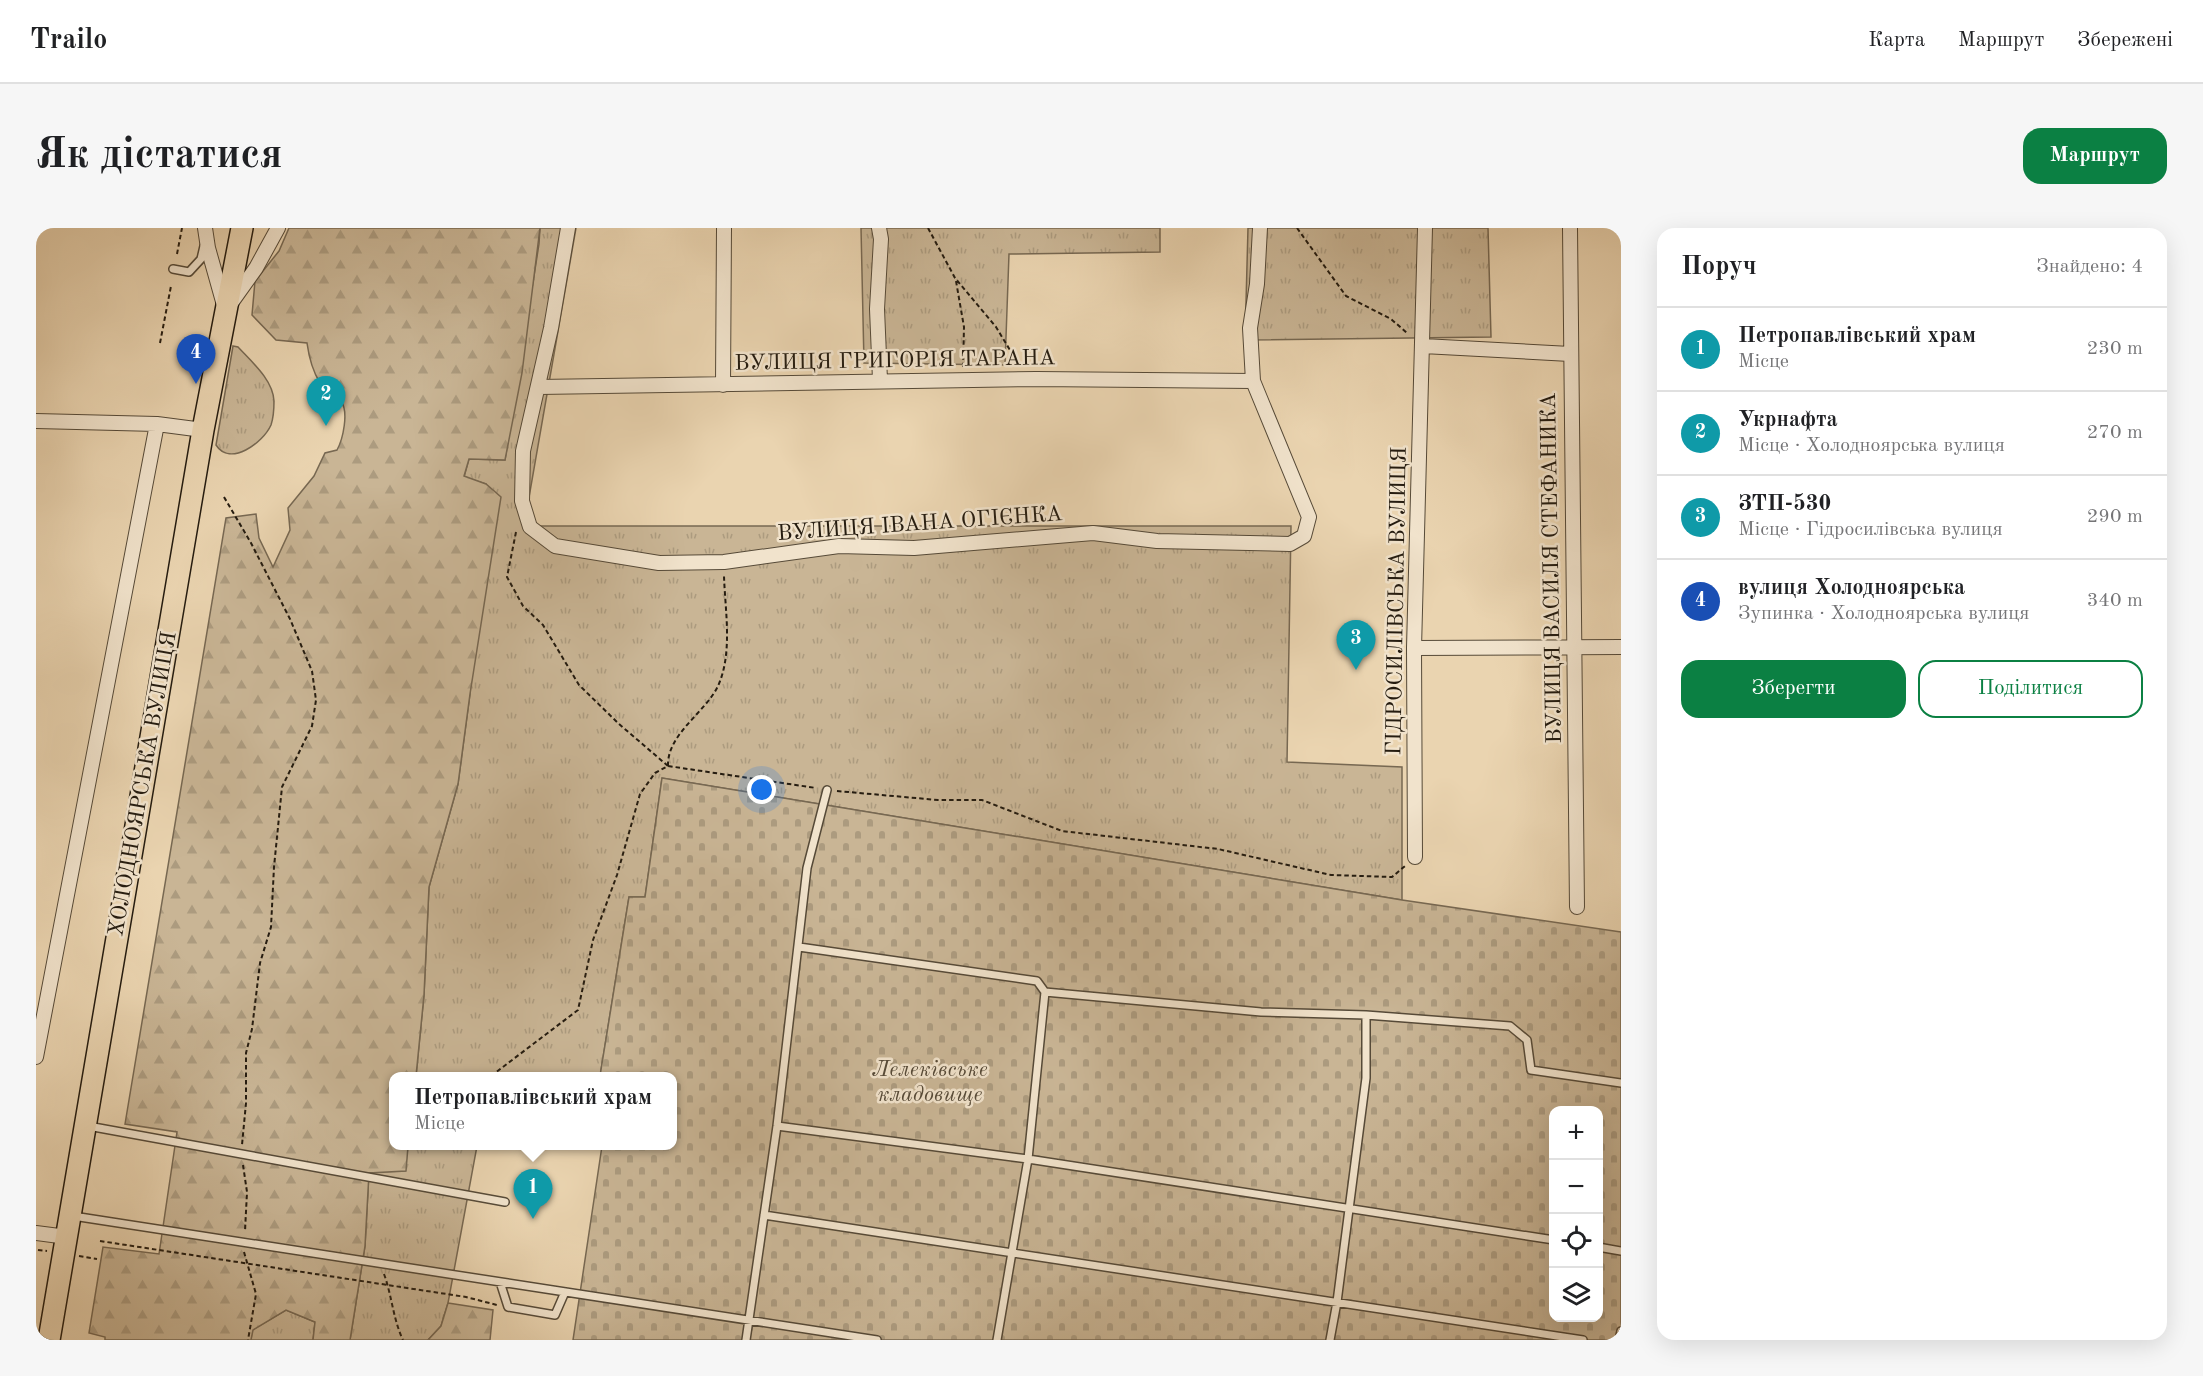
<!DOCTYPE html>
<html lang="uk">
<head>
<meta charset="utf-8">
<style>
	:root { --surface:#fff; --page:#f6f6f6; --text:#202124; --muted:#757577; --line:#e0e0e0; --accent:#0b8043 }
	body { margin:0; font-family:"Old Standard TT",serif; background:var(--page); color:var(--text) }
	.controls { position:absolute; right:18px; bottom:18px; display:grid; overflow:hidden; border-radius:12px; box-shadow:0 6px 24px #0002 }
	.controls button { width:54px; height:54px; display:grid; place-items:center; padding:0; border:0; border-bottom:2px solid var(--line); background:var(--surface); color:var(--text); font:30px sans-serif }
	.you { position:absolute; left:726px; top:562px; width:21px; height:21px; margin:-15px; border:4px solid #fff; border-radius:50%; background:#1a73e8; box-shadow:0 0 0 9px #1a73e833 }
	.badge { display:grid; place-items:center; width:39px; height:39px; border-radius:50%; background:var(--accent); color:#fff; font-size:20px; font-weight:700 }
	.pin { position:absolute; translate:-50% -50px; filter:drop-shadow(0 2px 3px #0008) }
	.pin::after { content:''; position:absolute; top:32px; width:21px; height:18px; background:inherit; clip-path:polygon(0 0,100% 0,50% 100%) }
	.popup { position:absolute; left:353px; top:844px; width:288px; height:78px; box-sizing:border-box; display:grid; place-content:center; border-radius:12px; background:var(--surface); filter:drop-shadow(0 2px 4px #0005); font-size:20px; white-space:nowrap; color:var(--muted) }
	.popup b { font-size:22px; color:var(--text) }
	.popup::after { content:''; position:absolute; left:50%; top:100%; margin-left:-12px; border:12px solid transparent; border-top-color:var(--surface) }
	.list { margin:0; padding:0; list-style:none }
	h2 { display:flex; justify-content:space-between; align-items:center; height:78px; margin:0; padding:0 24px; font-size:26px }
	h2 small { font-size:20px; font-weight:400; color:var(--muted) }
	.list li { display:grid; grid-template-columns:39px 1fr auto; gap:18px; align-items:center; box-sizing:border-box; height:84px; padding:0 24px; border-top:2px solid var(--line) }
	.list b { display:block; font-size:22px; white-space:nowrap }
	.list p { margin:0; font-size:20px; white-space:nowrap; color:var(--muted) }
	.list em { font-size:20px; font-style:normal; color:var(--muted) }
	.actions { display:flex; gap:12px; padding:18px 24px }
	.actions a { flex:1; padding:14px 0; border:2px solid var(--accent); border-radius:18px; text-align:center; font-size:21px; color:var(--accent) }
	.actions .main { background:var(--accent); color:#fff }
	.icon { flex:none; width:33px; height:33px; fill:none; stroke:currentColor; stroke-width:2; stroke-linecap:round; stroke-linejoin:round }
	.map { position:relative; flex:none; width:1585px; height:1112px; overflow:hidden; border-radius:18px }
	header { display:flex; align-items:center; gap:36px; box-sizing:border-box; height:84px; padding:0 30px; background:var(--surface); border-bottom:2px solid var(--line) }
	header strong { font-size:28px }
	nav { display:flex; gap:33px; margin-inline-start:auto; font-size:21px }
	.intro { display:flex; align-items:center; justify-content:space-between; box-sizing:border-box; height:144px; padding:0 36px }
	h1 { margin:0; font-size:42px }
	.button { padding:15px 27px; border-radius:18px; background:var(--accent); color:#fff; font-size:21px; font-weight:700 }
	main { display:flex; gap:36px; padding:0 36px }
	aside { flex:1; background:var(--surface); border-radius:18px; box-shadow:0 6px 24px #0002 }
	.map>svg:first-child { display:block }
	.grass { fill:url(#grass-tufts); stroke:#776852; stroke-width:1.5 }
	.forest { fill:url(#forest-firs); stroke:#776852; stroke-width:1.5 }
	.cemetery { fill:url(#cemetery-stones); stroke:#776852; stroke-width:1.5; fill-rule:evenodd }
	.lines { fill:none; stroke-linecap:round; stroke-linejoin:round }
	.lane-casing { stroke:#564a38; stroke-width:10 }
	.street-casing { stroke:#564a38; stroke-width:16 }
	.primary-casing { stroke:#251c10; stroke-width:24 }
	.path { stroke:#251c10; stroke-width:2; stroke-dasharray:4.5 3; stroke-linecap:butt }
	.lane { stroke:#f1e3cc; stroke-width:7 }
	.street { stroke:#f1e3cc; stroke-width:14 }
	.primary { stroke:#ead4b0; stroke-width:21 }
	.labels { text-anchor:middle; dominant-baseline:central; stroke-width:5; stroke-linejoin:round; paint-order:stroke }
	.street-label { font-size:22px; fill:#251c10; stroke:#f1e3cc }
	.park-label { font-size:22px; font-style:italic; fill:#564a38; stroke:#f1e3cc }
</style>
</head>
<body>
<header>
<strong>Trailo</strong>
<nav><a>Карта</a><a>Маршрут</a><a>Збережені</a></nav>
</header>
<div class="intro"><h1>Як дістатися</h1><a class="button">Маршрут</a></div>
<main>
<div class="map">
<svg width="1585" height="1112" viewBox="0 0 1585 1112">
	<defs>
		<pattern id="grass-tufts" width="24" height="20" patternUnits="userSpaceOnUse" patternTransform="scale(1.5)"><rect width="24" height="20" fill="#c9b595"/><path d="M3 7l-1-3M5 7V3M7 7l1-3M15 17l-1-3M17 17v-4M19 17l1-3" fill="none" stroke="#ac9b7f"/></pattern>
		<pattern id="forest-firs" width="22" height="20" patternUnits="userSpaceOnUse" patternTransform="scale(1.5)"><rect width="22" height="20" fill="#c9b595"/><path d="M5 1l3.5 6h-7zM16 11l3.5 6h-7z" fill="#ac9b7f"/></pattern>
		<pattern id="cemetery-stones" width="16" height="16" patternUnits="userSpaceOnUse" patternTransform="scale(1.5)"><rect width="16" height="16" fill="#c9b595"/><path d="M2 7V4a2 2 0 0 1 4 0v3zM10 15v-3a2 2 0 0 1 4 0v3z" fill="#ac9b7f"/></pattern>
	</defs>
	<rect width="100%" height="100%" fill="#ead4b0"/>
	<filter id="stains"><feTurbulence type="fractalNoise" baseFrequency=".00333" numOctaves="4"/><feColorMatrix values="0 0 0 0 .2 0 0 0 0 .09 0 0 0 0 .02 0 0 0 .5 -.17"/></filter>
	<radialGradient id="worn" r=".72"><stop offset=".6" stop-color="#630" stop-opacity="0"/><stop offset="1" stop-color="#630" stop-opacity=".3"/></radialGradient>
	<path class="grass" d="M504 0H540L488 298H1255L1251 534 1366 539V672L626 550 609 669H593L564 848H380L388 767 393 659 422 556 434 466 450 256 428 249 433 231 469 232 503 16Z
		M825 0H1124V24L973 26 969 137 828 135Z
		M1212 0H1452L1455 109 1209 112Z
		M197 118 202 119C216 134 237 152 238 173 238 180 237 191 235 197 227 215 194 239 180 217Z
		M372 918H441L412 1075 405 1098 392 1112H314L329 1018 333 944 369 943Z
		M250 1082 279 1094 277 1112H215L216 1102Z"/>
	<path class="forest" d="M253 0H504L486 145 469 232 433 231 428 248 450 256 465 269 434 466 422 556 393 659 388 767 380 848H358V918H372L370 943 333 945 329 1018 314 1112H277L279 1094 250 1082 217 1102 215 1112H69V1109L53 1105 67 1019 123 1026 141 904 89 896 190 290 220 286 223 310 237 339 254 302 252 280 278 248 289 225 301 222C307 211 313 184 305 173 299 166 289 163 284 155 276 142 273 130 271 115L240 112 216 87 219 53 243 23Z
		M412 1075 457 1082 454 1112H392L405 1098Z"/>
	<path class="cemetery" d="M626 550 1366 672 1585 704V1112H537L566 918H636V848H564L593 669H609ZM1518 882H1562V1090H1518Z"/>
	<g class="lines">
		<defs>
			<path id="lane" d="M137 41 153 44 165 31 168 18
				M763 719 1001 753 1009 764 1225 784 1330 787 1474 798 1491 812 1495 842 1585 855
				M52 898 469 974
				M741 898 992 931 1518 1012
				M728 987 1547 1112
				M37 988 841 1112
				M1562 1019 1585 1023
				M464 1054 472 1079 519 1087 529 1064
				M710 1112 741 898 771 640 791 562
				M961 1112 992 931 1009 764
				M1294 1112 1301 1074 1330 850V787
				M1583 1112 1585 1103"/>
			<path id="street" d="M169 0 172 20 188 77
				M532 0 515 100 487 223 486 273 494 299 519 318 623 335 688 334 803 318 878 320 1057 305 1121 313 1254 316 1268 308 1273 289 1217 153 1214 100 1221 56 1224 0
				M843 0 845 11 841 81 844 152
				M1534 0 1541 679
				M195 75 220 40 242 0
				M1387 118 1534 126
				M687 157 688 0
				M503 159 1000 151 1217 153
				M0 193 121 196 167 202
				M1378 420 1585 419
				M1379 629 1378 420 1389 0
				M0 829 121 196
				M0 1005 31 1009"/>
			<path id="primary" d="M13 1112 167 202 206 0"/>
		</defs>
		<use href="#lane" class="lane-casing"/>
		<use href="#street" class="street-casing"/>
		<use href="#primary" class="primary-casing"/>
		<path class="path" d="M892 0 919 50 960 99 983 137
			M1261 0 1310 68 1355 91 1371 105
			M141 26 146 0
			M920 53 928 99 927 139
			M124 115 135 58
			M188 269 215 315 254 391 276 443 280 472 276 498 246 559 238 639 235 699 224 735 216 801 210 825V875L206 917
			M480 304 471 349 487 378 507 397 543 457 583 496 632 538
			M632 538C631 506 669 485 682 458 697 425 689 382 688 348
			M801 563 902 572H946L1026 603 1182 621 1295 647 1356 649 1369 638
			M455 848 542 782 557 712 581 647 604 566 619 545 632 538 780 560
			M207 937 211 964 209 1003
			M64 1013 430 1069 461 1077
			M2 1022 11 1023
			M208 1024 220 1066 212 1112
			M43 1028 61 1031
			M348 1046C356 1068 357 1091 367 1112"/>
		<use href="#lane" class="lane"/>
		<use href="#street" class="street"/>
		<use href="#primary" class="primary"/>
	</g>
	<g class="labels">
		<g class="street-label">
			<text transform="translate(859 133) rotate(-1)">ВУЛИЦЯ ГРИГОРІЯ ТАРАНА</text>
			<text transform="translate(884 296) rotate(-4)">ВУЛИЦЯ ІВАНА ОГІЄНКА</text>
			<text transform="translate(1516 340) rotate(-91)">ВУЛИЦЯ ВАСИЛЯ СТЕФАНИКА</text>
			<text transform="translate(1361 373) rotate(-89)">ГІДРОСИЛІВСЬКА ВУЛИЦЯ</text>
			<text transform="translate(107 556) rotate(-80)">ХОЛОДНОЯРСЬКА ВУЛИЦЯ</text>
		</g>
		<g class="park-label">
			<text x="894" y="842">Лелеківське<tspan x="894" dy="25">кладовище</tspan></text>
		</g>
	</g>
	<rect width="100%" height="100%" filter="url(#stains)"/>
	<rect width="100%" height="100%" fill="url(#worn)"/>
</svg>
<div class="controls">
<button>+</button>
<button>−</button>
<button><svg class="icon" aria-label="locate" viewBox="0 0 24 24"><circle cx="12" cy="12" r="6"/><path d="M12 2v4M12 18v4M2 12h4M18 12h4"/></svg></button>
<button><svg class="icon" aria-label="layers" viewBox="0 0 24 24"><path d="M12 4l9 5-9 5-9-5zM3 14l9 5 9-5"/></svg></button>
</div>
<div class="you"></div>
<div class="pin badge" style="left:497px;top:991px;background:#0f9aa8">1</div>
<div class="popup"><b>Петропавлівський храм</b>Місце</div>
<div class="pin badge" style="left:290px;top:198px;background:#0f9aa8">2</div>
<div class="pin badge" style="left:1320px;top:442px;background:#0f9aa8">3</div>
<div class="pin badge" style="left:160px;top:156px;background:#1a4fb4">4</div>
</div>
<aside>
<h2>Поруч<small>Знайдено: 4</small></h2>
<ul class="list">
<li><span class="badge" style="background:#0f9aa8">1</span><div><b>Петропавлівський храм</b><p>Місце</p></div><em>230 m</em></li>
<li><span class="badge" style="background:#0f9aa8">2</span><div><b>Укрнафта</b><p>Місце · Холодноярська вулиця</p></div><em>270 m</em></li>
<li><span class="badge" style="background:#0f9aa8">3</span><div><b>ЗТП-530</b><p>Місце · Гідросилівська вулиця</p></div><em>290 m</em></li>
<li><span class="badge" style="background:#1a4fb4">4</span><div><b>вулиця Холодноярська</b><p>Зупинка · Холодноярська вулиця</p></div><em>340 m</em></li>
</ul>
<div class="actions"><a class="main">Зберегти</a><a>Поділитися</a></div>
</aside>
</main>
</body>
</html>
